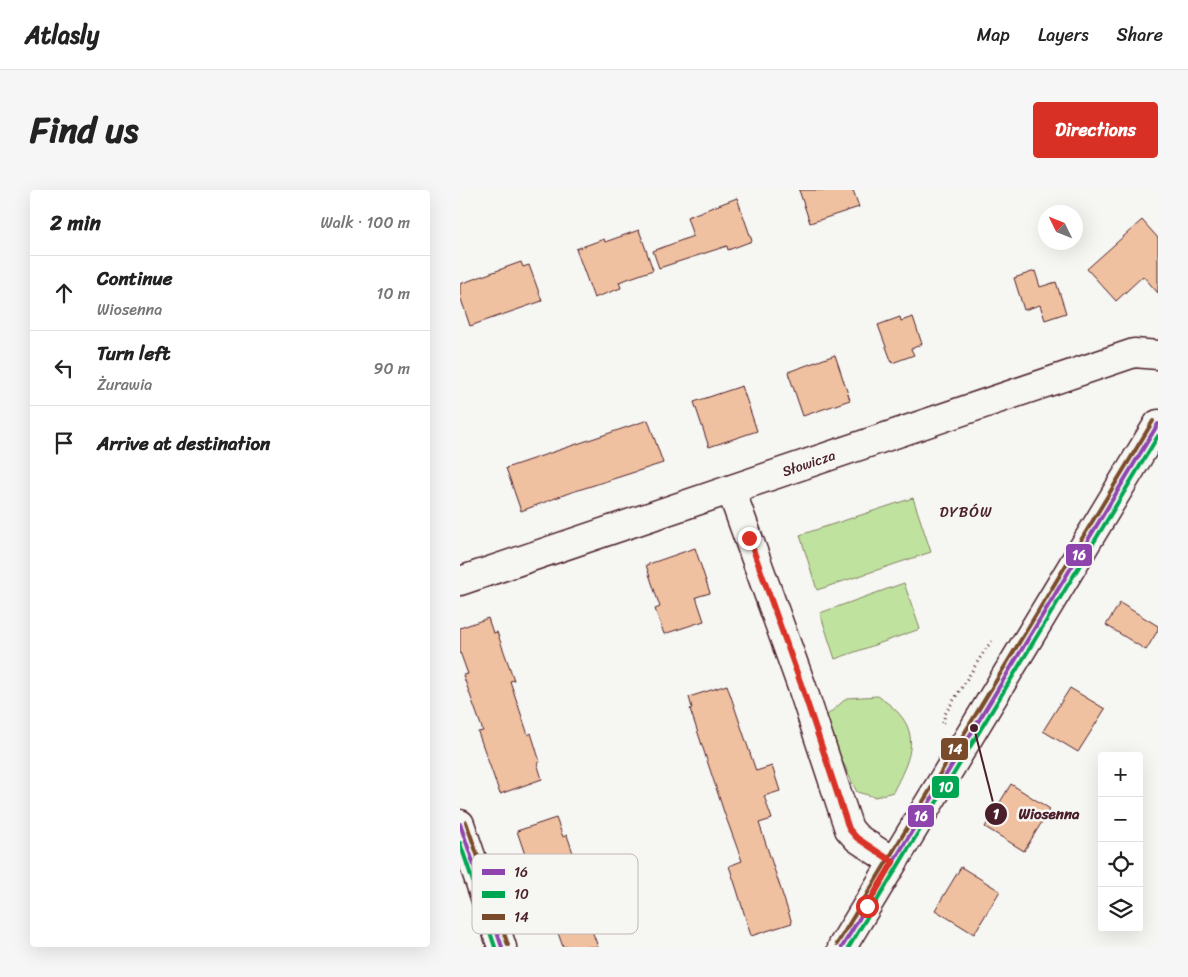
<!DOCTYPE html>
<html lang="en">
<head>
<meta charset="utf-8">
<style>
	:root { --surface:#fff; --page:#f6f6f6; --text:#222; --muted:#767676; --line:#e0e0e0; --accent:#d93025 }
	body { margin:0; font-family:Sriracha,sans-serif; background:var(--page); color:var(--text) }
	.controls { position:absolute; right:15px; bottom:15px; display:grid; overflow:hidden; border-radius:5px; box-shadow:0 5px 20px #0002 }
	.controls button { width:45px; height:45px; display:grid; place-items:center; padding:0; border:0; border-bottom:1px solid var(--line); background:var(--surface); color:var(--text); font:25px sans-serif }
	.compass { position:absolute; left:578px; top:15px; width:45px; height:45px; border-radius:50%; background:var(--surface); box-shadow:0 5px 20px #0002; rotate:313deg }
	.stop { position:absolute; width:15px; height:15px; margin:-11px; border:4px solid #d93025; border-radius:50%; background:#fff }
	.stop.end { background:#d93025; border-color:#fff; box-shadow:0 1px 5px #0008 }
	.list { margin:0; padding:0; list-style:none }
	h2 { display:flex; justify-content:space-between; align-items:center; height:65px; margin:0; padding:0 20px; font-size:21px }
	h2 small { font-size:16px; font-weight:400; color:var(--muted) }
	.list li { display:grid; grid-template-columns:32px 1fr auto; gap:15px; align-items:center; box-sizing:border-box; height:75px; padding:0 20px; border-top:1px solid var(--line) }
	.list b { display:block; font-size:19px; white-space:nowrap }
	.list p { margin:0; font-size:16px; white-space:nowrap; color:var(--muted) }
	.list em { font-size:16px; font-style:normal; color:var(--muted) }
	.icon { flex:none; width:28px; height:28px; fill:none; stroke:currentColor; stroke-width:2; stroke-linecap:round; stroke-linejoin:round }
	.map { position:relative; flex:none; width:698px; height:757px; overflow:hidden; border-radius:5px }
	header { display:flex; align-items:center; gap:30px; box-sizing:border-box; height:70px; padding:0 25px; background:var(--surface); border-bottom:1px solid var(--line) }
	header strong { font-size:24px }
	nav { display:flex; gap:28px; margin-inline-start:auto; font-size:18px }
	.intro { display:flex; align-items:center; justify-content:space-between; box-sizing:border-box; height:120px; padding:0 30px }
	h1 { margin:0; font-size:35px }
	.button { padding:12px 22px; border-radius:5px; background:var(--accent); color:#fff; font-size:18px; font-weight:700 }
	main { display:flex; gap:30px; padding:0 30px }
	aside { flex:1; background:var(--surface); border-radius:5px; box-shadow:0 5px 20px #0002 }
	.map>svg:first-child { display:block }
	.green { fill:#bfe39e; stroke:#848164 }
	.building { fill:#f0c1a0; stroke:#4a1f2b }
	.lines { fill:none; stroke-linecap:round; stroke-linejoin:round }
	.minor-casing { stroke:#4a1f2b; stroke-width:31 }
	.path { stroke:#4a1f2b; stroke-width:3; stroke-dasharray:1 4; stroke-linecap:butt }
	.minor { stroke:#f6f6f2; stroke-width:28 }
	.bus-1-casing { stroke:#f6f6f2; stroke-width:8 }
	.bus-2-casing { stroke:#f6f6f2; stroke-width:8 }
	.bus-3-casing { stroke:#f6f6f2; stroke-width:8 }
	.bus-1 { stroke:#8e44ad; stroke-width:4 }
	.bus-2 { stroke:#00a651; stroke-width:4 }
	.bus-3 { stroke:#7a4b2a; stroke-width:4 }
	.route { stroke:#d93025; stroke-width:6 }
	.labels { text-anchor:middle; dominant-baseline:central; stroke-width:5; stroke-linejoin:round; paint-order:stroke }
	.street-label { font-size:14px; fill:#4a1f2b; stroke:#f6f6f2 }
	.neighbourhood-label { font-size:15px; letter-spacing:1px; fill:#4a1f2b; stroke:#f6f6f2 }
	.key { fill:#f6f6f2; stroke:#c2b6b6; stroke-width:1 }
	.key-label { font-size:14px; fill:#4a1f2b }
	.leader { fill:none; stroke:#4a1f2b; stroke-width:2 }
	.callout-dot { fill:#4a1f2b; stroke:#f6f6f2; stroke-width:2 }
	.mark-label { font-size:15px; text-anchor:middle; font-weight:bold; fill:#fff }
	.callout-label { font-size:15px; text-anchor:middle; font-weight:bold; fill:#4a1f2b; stroke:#f6f6f2; stroke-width:5; stroke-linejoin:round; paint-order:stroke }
	.line-badge { stroke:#f6f6f2; stroke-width:2 }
	.badge-label { font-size:14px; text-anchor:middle; font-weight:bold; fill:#fff }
</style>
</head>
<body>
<header>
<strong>Atlasly</strong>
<nav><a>Map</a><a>Layers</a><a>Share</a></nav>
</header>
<div class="intro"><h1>Find us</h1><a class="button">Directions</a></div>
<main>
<aside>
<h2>2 min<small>Walk · 100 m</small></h2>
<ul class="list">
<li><svg class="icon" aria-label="ahead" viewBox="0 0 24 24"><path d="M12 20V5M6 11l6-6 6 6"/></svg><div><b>Continue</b><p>Wiosenna</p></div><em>10 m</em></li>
<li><svg class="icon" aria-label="left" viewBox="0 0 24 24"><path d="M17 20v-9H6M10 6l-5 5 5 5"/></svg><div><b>Turn left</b><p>Żurawia</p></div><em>90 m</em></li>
<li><svg class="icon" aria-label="arrive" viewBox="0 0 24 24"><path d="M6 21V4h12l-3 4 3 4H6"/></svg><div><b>Arrive at destination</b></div></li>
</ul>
</aside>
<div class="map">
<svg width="698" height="757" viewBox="0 0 698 757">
	<rect width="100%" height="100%" fill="#f6f6f2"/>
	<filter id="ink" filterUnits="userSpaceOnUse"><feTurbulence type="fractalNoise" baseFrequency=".02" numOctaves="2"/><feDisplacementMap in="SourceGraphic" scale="10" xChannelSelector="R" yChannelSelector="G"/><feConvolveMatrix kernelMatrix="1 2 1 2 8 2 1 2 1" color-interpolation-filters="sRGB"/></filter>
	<g filter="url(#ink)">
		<path class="green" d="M453 308 471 362 357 400 340 345Z
			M444 393 460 439 375 469 360 423Z
			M418 506C426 512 435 518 441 526 461 551 445 578 433 602L415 607 397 602 387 582 386 578 379 566 366 526 387 508Z"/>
		<path class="building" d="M339 0H393L399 17 350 33Z
			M277 8 292 51 268 60 267 56 199 78 193 61 233 46 227 27Z
			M682 30 698 48V103L683 86 656 111 627 79Z
			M179 40 193 80 159 92 161 98 134 108 116 59 144 49 145 52Z
			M61 72 63 77 69 75 82 111 10 136 0 106V94Z
			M575 81 580 97 596 92 606 123 585 130 580 115 564 120 554 88Z
			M440 127 441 131 453 127 462 154 451 159 454 165 432 173 418 135Z
			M375 165 390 210 343 226 328 182Z
			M282 196 297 241 249 257 234 212Z
			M188 230 203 273 109 303 61 321 46 278Z
			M235 358 250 403 236 407 244 431 204 444 195 419 200 417 186 375Z
			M660 413 698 436V440L686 460 646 435Z
			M28 428 33 443 37 442 54 490 50 491 68 545 71 543 80 572 77 573 82 589 40 604 18 542 23 541 3 485 8 484 0 462V438Z
			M267 495 296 581 312 576 320 601 304 606 312 629 299 633 332 733 291 746 277 700 269 676 282 671 264 622 238 543 230 519 232 518 229 507Z
			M610 498 645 519 618 562 583 541Z
			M551 594 590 619 564 661 525 637Z
			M96 628 103 647 107 645 115 669 112 671 119 689 114 691 138 757H103L83 701 78 703 57 641Z
			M501 677 540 701 514 744 475 720Z"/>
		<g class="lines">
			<defs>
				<g id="minor">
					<path d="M271 300 342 497 389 639 397 648 433 672"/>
					<path id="s1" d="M0 391 674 163 698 165"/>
					<path d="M0 634 42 757"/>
					<path d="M382 757 698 234"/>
				</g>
			</defs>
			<use href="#minor" class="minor-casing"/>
			<path class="path" d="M483 533 485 524 527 457 532 451"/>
			<use href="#minor" class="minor"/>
			<defs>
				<path id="bus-1" d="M0 634 42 757
					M382 757 698 234"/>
				<path id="bus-2" d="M0 653 35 757
					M389 757 698 246"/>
				<path id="bus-3" d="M6 632 48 755
					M377 754 693 231"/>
			</defs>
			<use href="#bus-1" class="bus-1-casing"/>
			<use href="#bus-2" class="bus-2-casing"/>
			<use href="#bus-3" class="bus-3-casing"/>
			<use href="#bus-1" class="bus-1"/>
			<use href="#bus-2" class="bus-2"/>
			<use href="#bus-3" class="bus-3"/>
		</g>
	</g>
	<g class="lines" filter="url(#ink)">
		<path class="route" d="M289 348 342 497 389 639 397 648 433 672 407 716"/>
	</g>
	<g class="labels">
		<g class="street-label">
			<text stroke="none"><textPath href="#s1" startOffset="368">Słowicza</textPath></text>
		</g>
		<g class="neighbourhood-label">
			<text x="506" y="322">DYBÓW</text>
		</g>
	</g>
	<rect x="12" y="664" width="166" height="80" rx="8" class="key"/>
	<rect x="22" y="679" width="23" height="6" fill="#8e44ad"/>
	<rect x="22" y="701" width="23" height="7" fill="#00a651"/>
	<rect x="22" y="724" width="23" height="6" fill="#7a4b2a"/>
	<g class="key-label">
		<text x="54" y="687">16</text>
		<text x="54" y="709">10</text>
		<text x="54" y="732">14</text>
	</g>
	<path class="leader" d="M514 538L536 624"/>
	<g class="callout-dot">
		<circle cx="514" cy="538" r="5"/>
		<circle cx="536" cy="624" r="12"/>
	</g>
	<g class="mark-label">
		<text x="536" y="629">1</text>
	</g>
	<g class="callout-label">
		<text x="589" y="629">Wiosenna</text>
	</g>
	<g class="line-badge">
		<rect x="605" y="353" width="28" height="24" rx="5" fill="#8e44ad"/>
		<rect x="480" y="547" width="29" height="24" rx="5" fill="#7a4b2a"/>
		<rect x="471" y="585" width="29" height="24" rx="5" fill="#00a651"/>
		<rect x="447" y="614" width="28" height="24" rx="5" fill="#8e44ad"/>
	</g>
	<g class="badge-label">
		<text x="619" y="370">16</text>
		<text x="495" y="564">14</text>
		<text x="486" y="602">10</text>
		<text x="461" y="631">16</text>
	</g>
</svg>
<div class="controls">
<button>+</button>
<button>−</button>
<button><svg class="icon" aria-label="locate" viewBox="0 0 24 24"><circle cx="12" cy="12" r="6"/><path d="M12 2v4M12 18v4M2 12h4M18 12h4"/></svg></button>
<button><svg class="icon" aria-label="layers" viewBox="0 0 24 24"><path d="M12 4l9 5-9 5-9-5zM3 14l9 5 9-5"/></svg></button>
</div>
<svg class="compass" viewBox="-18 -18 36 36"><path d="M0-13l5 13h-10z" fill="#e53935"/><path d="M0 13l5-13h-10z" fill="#767676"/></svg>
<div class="stop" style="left:407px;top:716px"></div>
<div class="stop end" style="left:289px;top:348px"></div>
</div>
</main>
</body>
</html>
